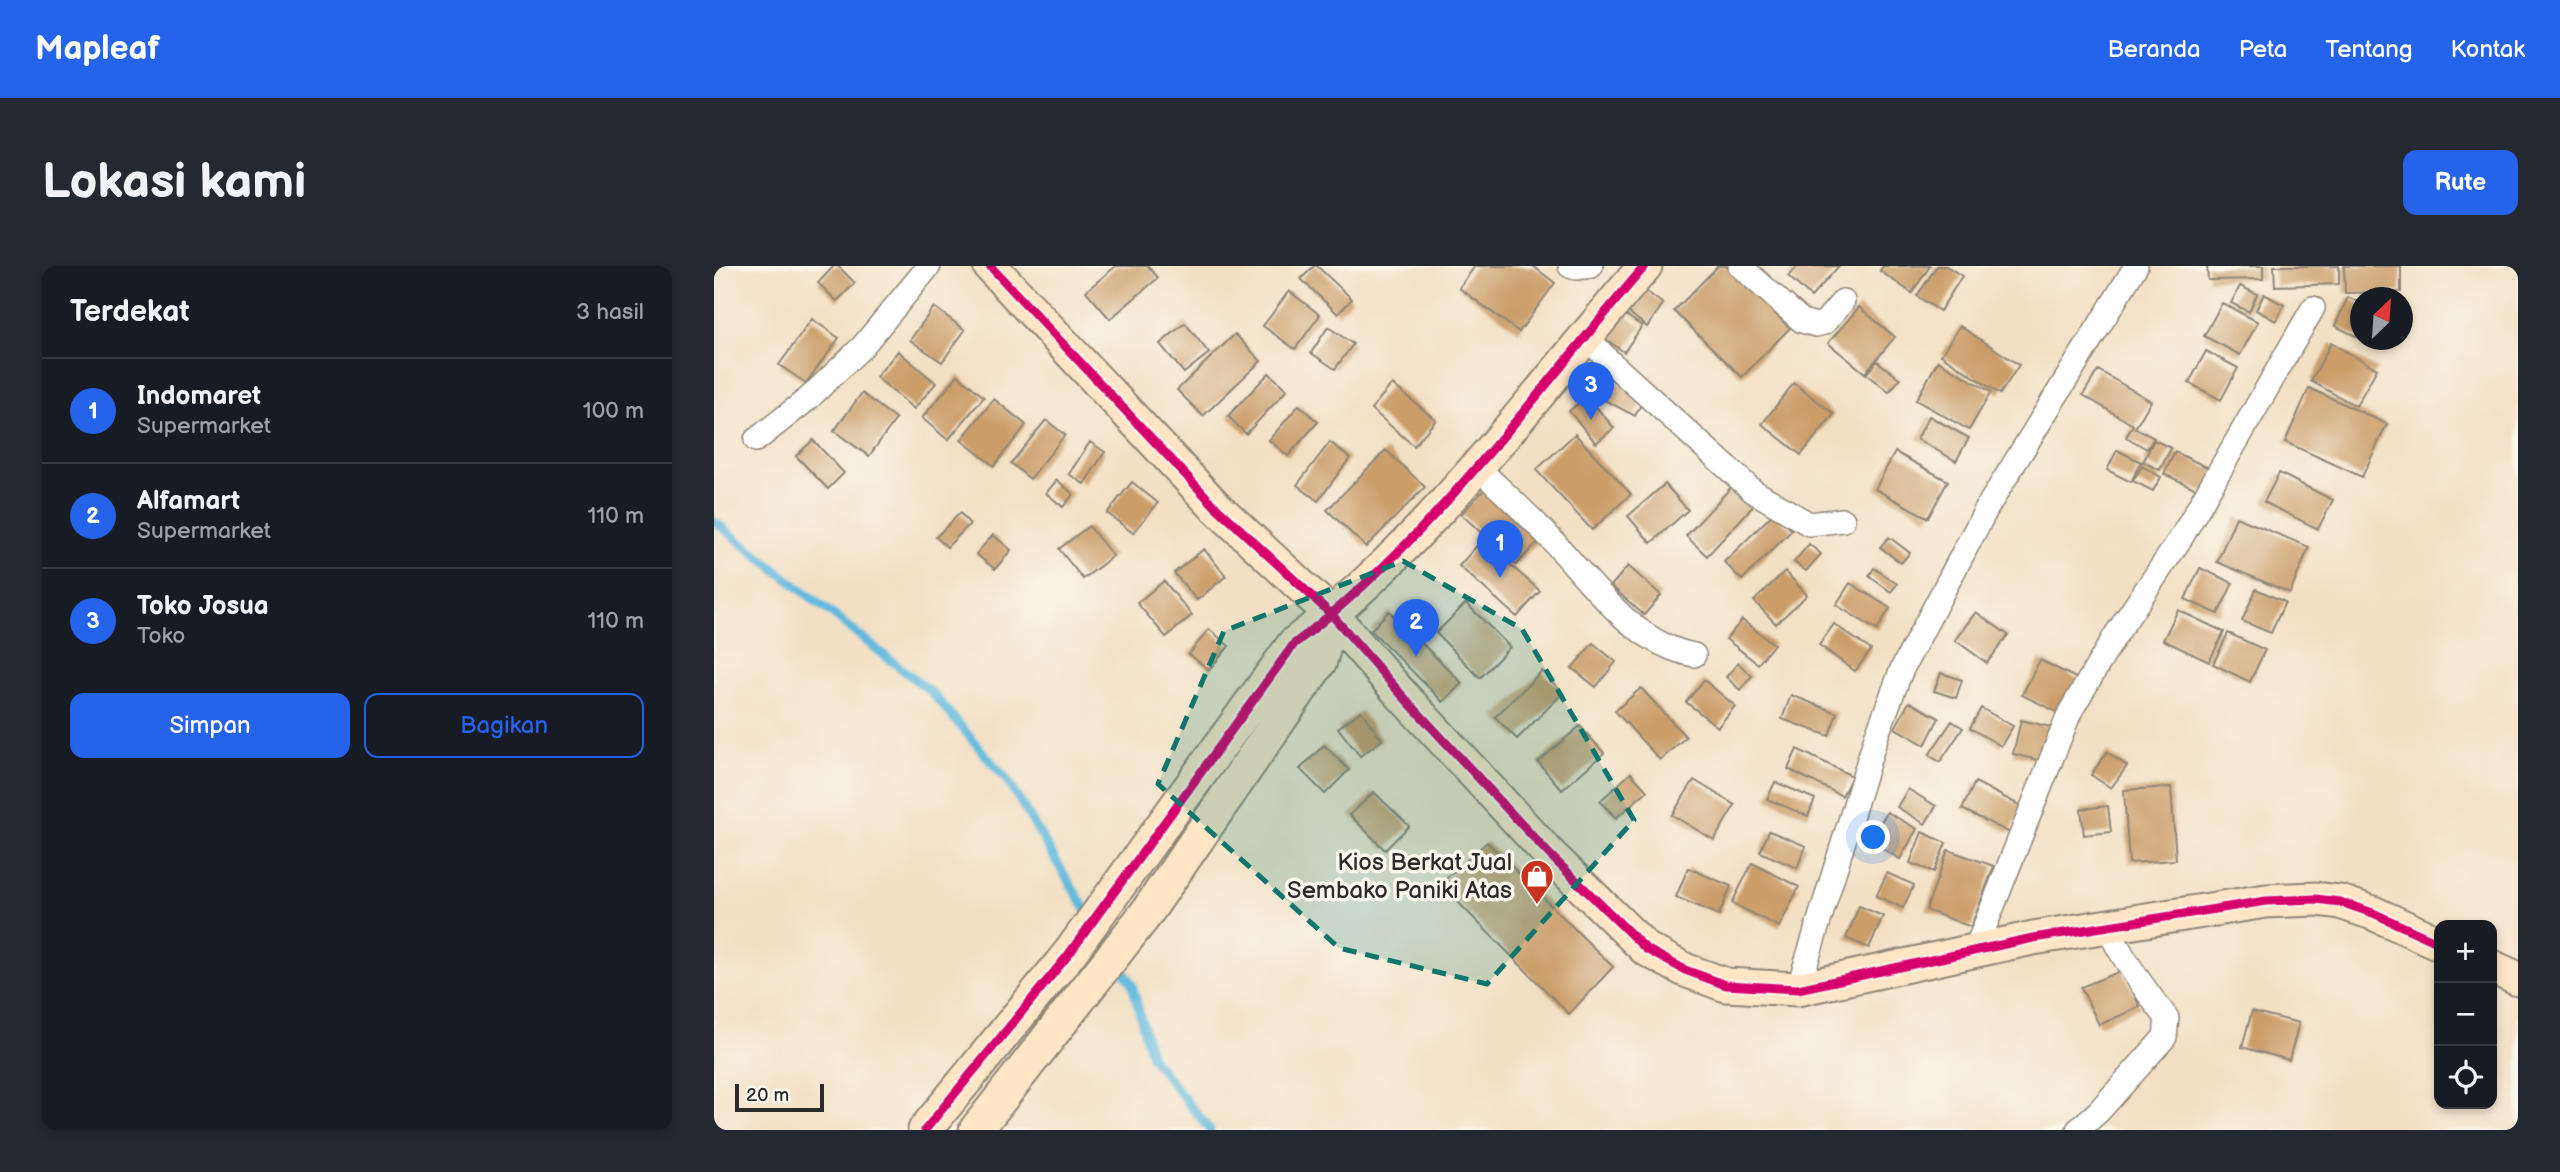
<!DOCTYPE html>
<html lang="id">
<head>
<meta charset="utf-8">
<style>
	:root { --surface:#171b24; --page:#242831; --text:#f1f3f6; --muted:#9ea1a6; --line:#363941; --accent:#2563eb }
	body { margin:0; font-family:"Balsamiq Sans",sans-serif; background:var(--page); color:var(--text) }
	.controls { position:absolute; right:21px; bottom:21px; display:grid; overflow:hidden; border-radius:14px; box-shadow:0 4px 10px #0003 }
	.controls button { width:63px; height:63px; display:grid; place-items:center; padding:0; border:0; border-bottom:2px solid var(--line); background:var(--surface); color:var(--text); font:35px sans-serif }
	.compass { position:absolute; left:1636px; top:21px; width:63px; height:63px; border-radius:50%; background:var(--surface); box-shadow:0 4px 10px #0003; rotate:25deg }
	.scale { position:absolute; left:21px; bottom:18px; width:89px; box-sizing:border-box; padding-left:7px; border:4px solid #2b2b2b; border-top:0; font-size:19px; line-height:24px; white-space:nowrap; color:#2b2b2b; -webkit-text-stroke:5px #fbf7ec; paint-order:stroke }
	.you { position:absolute; left:1160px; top:572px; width:24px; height:24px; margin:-18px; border:5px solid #fff; border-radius:50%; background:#1a73e8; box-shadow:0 0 0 10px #1a73e833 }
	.badge { display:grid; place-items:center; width:46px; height:46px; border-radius:50%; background:var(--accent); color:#fff; font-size:23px; font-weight:700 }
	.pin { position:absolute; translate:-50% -58px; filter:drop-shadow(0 2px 4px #0008) }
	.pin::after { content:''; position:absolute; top:37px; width:24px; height:21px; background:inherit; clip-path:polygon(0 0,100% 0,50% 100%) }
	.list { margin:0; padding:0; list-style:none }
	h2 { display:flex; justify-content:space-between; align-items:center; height:91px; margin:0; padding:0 28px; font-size:30px }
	h2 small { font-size:23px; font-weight:400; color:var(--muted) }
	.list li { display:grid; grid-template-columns:46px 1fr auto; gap:21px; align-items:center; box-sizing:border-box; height:105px; padding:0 28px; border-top:2px solid var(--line) }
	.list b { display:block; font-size:26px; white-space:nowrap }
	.list p { margin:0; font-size:23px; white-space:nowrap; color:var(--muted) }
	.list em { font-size:23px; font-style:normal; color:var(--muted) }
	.actions { display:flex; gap:14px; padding:21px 28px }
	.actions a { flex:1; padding:16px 0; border:2px solid var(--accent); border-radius:14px; text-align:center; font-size:24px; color:var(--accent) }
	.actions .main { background:var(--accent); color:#fff }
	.icon { flex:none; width:38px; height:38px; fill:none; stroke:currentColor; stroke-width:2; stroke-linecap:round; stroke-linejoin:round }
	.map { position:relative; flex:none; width:1804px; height:864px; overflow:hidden; border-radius:14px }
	header { display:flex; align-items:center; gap:42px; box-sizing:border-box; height:98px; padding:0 35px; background:var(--accent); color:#fff }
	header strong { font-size:33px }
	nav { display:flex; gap:38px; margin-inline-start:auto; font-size:24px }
	.intro { display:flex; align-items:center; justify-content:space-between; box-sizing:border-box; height:168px; padding:0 42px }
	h1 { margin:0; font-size:49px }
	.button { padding:18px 32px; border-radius:14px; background:var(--accent); color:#fff; font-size:24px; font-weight:700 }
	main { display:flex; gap:42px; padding:0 42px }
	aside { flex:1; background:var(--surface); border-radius:14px; box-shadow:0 4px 10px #0003 }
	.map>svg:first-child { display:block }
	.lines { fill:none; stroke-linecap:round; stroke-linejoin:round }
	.stream { stroke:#61b9de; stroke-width:9 }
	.building { fill:#cb9d69 }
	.street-casing { stroke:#8f8678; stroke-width:26 }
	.secondary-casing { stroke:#8f8678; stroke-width:37 }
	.street { stroke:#fff; stroke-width:23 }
	.secondary { stroke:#fde5c5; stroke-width:33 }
	.cycleway-casing { stroke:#fbf7ec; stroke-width:13 }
	.cycleway { stroke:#d6006c; stroke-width:9 }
	.marked { fill:#0f766e; fill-opacity:0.2; stroke:#0f766e; stroke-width:5; stroke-dasharray:14 9; stroke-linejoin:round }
	.labels { text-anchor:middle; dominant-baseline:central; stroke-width:7; stroke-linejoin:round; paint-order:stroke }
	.poi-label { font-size:24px; fill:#2b2b2b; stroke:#fbf7ec; text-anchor:end }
</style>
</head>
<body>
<header>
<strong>Mapleaf</strong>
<nav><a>Beranda</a><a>Peta</a><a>Tentang</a><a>Kontak</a></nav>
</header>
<div class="intro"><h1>Lokasi kami</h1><a class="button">Rute</a></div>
<main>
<aside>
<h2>Terdekat<small>3 hasil</small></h2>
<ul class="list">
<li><span class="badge">1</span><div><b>Indomaret</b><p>Supermarket</p></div><em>100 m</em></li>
<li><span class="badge">2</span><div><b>Alfamart</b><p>Supermarket</p></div><em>110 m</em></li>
<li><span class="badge">3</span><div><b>Toko Josua</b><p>Toko</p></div><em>110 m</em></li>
</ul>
<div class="actions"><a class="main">Simpan</a><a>Bagikan</a></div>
</aside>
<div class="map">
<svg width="1804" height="864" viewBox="0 0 1804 864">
	<rect width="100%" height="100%" fill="#fbf7ec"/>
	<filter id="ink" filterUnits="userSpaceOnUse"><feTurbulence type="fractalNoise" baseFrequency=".0143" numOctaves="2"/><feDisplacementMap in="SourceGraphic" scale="14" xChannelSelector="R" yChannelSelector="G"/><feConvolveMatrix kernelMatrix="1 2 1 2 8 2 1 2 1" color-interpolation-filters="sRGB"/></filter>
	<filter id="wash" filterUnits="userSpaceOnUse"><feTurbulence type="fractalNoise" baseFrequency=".00686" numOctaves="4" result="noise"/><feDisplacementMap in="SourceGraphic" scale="28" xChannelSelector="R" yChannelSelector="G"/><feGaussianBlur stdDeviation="1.57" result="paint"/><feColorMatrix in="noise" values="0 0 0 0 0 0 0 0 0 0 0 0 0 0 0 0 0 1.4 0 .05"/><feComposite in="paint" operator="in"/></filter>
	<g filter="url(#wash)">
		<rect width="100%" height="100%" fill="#f3e0c4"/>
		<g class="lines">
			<path class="stream" d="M0 255 217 426 293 514 375 649
				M403 694 418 718 437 791 496 864"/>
		</g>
		<g id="blocks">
			<path class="building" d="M120 0H124L141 17 123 35 104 17Z
				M402 0H434L444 12 396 53 372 25Z
				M600 0H603L638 33 624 48 587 13Z
				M761 0H819L841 17 805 66 745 22Z
				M1004 0H1012L1076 62 1028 111 960 45Z
				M1084 0H1125L1097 31 1074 10Z
				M1169 0H1216L1198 27 1166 5Z
				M1223 0H1232L1248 10 1226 45 1203 30Z
				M1493 0H1549V13L1494 14Z
				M1560 0H1625V18L1561 20Z
				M1630 0H1687V26L1631 27Z
				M1526 20 1543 28 1535 46 1517 37Z
				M928 22 949 38 933 61 912 44Z
				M575 25 606 49 581 83 549 60Z
				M1550 28 1570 39 1562 55 1542 44Z
				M1634 31 1646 37V72L1621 60Z
				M1508 37 1544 56 1526 89 1490 70Z
				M220 41 251 64 228 96 196 74Z
				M900 41 928 60 910 86 883 67Z
				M1145 41 1181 71 1151 107 1114 77Z
				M98 53 125 72 92 117 65 99Z
				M471 57 495 87 470 107 446 78Z
				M1246 60 1305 99 1286 128 1227 89Z
				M614 61 639 78 621 103 597 87Z
				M521 68 547 95 489 150 463 124Z
				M1617 77 1663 103 1642 140 1597 115Z
				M184 85 222 117 200 143 162 111Z
				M1492 85 1524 102 1507 134 1475 117Z
				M1163 95 1186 113 1175 126 1152 108Z
				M1224 95 1277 126 1255 164 1202 134Z
				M1384 104 1437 135 1421 162 1440 172 1433 183 1412 171 1419 159 1369 129Z
				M555 107 573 124 532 168 514 150Z
				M887 108 931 131 921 150 877 127Z
				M244 109 270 131 234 174 208 152Z
				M1080 117 1120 148 1087 189 1048 158Z
				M678 118 722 154 700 180 657 143Z
				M1595 122 1673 158 1648 211 1571 176Z
				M148 127 182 153 155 190 120 165Z
				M873 130 900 162 882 177 855 145Z
				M280 133 312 159 280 200 247 174Z
				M585 139 604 156 574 190 555 174Z
				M1215 150 1255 172 1242 195 1203 173Z
				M332 154 351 169 316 213 297 197Z
				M861 168 917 228 878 264 822 204Z
				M99 174 130 207 114 223 82 190Z
				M1440 174 1457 182 1446 204 1429 196Z
				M376 176 391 186 370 218 355 208Z
				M616 176 636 192 604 235 583 219Z
				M672 184 711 221 652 281 613 244Z
				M1403 184 1427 196 1417 216 1393 204Z
				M1181 186 1234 215 1214 252 1161 223Z
				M1461 186 1501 205 1491 227 1450 208Z
				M1428 200 1447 211 1439 225 1419 215Z
				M1565 207 1619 234 1604 263 1550 236Z
				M343 214 359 228 349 241 332 227Z
				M418 216 444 237 419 267 393 247Z
				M951 218 974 244 937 277 914 250Z
				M1020 218 1041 238 993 290 972 270Z
				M772 222 827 273 802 299 747 248Z
				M246 247 256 258 233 281 222 271Z
				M1060 247 1078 264 1028 314 1010 296Z
				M1522 251 1595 281 1576 327 1503 296Z
				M375 260 399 290 369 313 345 283Z
				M279 269 297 284 281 303 262 288Z
				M1175 271 1196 287 1187 297 1166 281Z
				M768 274 826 325 803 351 745 300Z
				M1095 278 1107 288 1092 305 1080 296Z
				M490 283 512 310 483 334 460 307Z
				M914 300 947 329 930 349 897 320Z
				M1160 302 1183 318 1177 326 1155 310Z
				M1486 302 1519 317 1504 348 1471 333Z
				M1071 305 1093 329 1062 358 1040 335Z
				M450 315 478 349 452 371 423 337Z
				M1136 317 1176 342 1163 364 1122 339Z
				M1542 323 1571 336 1557 367 1528 355Z
				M752 337 796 381 766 412 722 367Z
				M1464 344 1510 366 1495 396 1449 374Z
				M675 345 748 417 729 436 657 364Z
				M1262 346 1294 369 1273 397 1241 374Z
				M1028 354 1060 378 1044 398 1012 373Z
				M1120 358 1157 384 1141 405 1105 379Z
				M495 363 515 380 495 404 475 388Z
				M1514 367 1551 384 1536 416 1499 398Z
				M879 377 902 396 882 421 858 402Z
				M1326 394 1364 413 1347 448 1308 429Z
				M1024 397 1038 410 1026 424 1012 411Z
				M828 405 849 427 803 473 781 451Z
				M1227 407 1248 414 1242 432 1220 425Z
				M990 414 1021 440 1004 461 972 436Z
				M927 422 972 471 946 494 901 445Z
				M1077 429 1123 447 1115 470 1068 453Z
				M1195 436 1225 452 1211 479 1181 462Z
				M1267 442 1299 460 1287 480 1256 462Z
				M647 445 668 474 646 490 624 462Z
				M1307 454 1341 462 1332 496 1299 488Z
				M1238 455 1249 462 1226 496 1215 489Z
				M866 460 890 487 848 524 824 496Z
				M610 479 635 504 611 528 586 503Z
				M1083 483 1138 510 1128 530 1074 503Z
				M1393 486 1413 500 1397 522 1377 509Z
				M917 507 933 525 902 552 886 535Z
				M980 514 1021 539 1000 574 958 549Z
				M1061 516 1101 533 1094 550 1053 533Z
				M1261 516 1309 541 1296 567 1248 543Z
				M1457 521 1462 594 1415 597 1410 524Z
				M1194 523 1222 540 1211 558 1183 541Z
				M660 526 695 560 671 584 636 549Z
				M1394 540 1397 566 1370 569 1367 543Z
				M1173 546 1203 563 1186 593 1156 575Z
				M1055 565 1092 580 1083 602 1046 586Z
				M1208 566 1232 577 1220 606 1196 597Z
				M773 576 899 701 855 748 726 618Z
				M1234 584 1280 600 1257 661 1212 644Z
				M1038 597 1085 621 1065 661 1018 637Z
				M974 602 1017 620 1005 649 962 631Z
				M1173 607 1200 619 1189 642 1162 630Z
				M1145 640 1169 650 1155 682 1132 672Z
				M1409 704 1426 741 1385 759 1367 721Z
				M1538 745 1585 757 1575 794 1528 781Z"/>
		</g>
	</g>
	<g filter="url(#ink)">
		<use href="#blocks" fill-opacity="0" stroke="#8f8678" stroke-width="2"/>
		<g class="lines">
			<defs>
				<path id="street" d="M856 0 862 2 877 0
					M1026 0 1088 55 1102 59 1110 57 1129 35
					M873 71 893 93 1039 225 1095 258 1129 254
					M42 174 95 132 148 81 215 0
					M763 201C787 224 813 247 836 272 878 316 917 377 980 389
					M1261 685 1356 446 1401 370 1467 272 1599 42
					M1084 723 1162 471 1187 405 1274 240 1422 0
					M1364 864 1385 845 1451 771 1453 752C1430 723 1409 694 1393 660"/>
				<path id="secondary" d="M276 0 499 238 618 349 685 426 835 588 932 683 971 704 1012 719 1084 723 1319 672 1552 635 1602 633 1626 636 1659 647 1725 677
					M1778 701 1804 713
					M211 864 355 688 580 378C718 273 819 130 931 0
					M262 864 431 649 606 395 618 349"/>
			</defs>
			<use href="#street" class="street-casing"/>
			<use href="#secondary" class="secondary-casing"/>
			<use href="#street" class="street"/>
			<use href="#secondary" class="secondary"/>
			<defs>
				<path id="cycleway" d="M276 0 499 238 618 349 685 426 835 588 932 683 971 704 1012 719 1084 723 1319 672 1552 635 1602 633 1626 636 1659 647 1725 677
					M211 864 355 688 580 378C718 273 819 130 931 0"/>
			</defs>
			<use href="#cycleway" class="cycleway-casing"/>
			<use href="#cycleway" class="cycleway"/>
		</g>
	</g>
	<path class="marked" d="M689 295 808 363 920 554 773 718 625 682 444 518 510 365Z"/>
	<defs>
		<symbol id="shop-pin" viewBox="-11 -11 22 30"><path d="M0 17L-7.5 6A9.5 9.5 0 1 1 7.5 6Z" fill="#c8321e" stroke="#fbf7ec"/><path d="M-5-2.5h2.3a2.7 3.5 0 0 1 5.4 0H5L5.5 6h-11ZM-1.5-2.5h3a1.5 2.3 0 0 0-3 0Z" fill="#fff"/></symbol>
	</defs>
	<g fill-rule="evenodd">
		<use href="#shop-pin" x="804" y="591" width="38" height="52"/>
	</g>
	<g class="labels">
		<g class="poi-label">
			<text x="798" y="596">Kios Berkat Jual<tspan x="798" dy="28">Sembako Paniki Atas</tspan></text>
		</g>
	</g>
</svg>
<div class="controls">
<button>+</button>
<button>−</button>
<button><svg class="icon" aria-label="locate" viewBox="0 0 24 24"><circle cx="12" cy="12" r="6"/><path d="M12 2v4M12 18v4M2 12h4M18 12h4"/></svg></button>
</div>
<svg class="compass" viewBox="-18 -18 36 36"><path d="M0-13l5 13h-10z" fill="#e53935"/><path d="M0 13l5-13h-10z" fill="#9ea1a6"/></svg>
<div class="scale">20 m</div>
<div class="you"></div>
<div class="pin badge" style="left:786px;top:312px">1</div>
<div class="pin badge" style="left:702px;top:391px">2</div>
<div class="pin badge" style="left:877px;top:154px">3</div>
</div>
</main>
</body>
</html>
